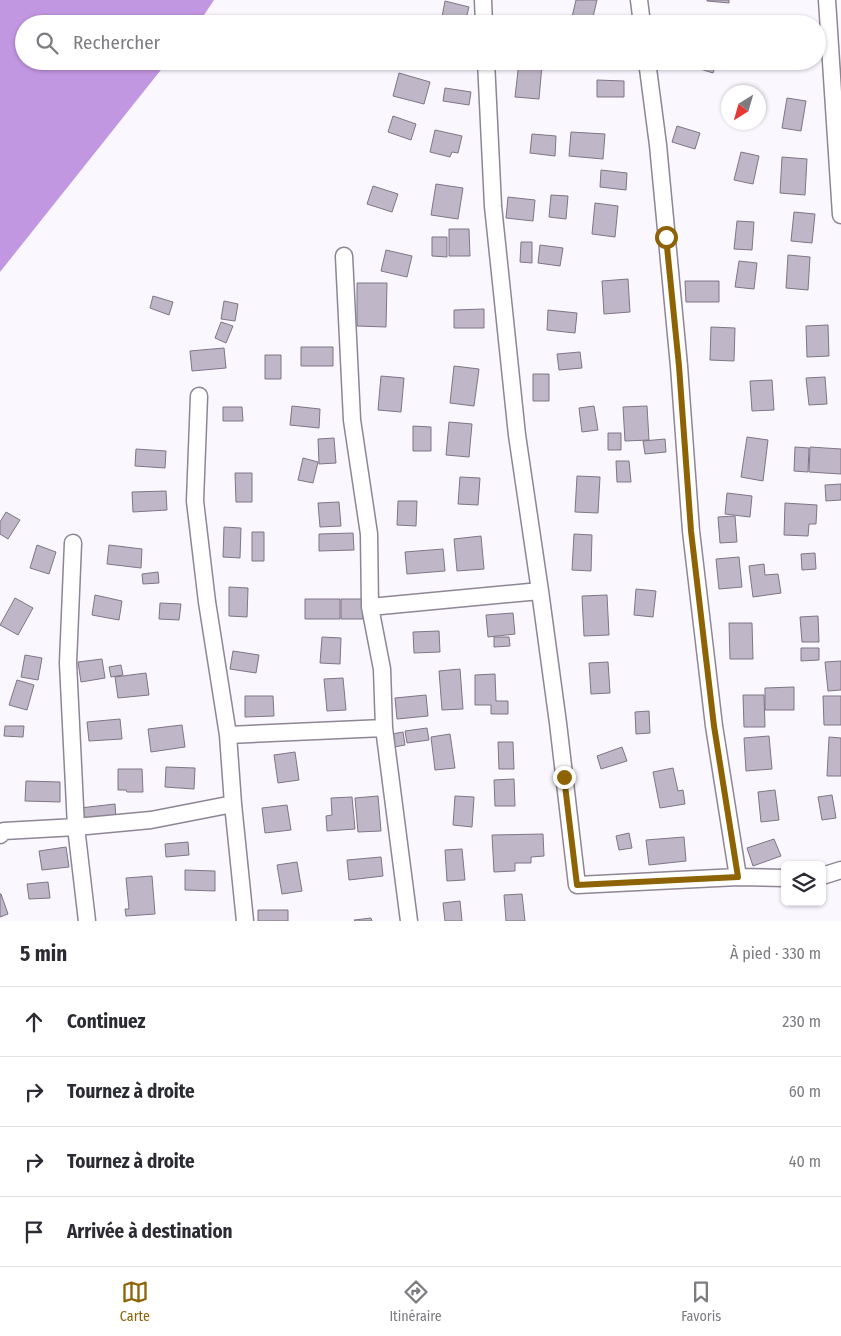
<!DOCTYPE html>
<html lang="fr">
<head>
<meta charset="utf-8">
<style>
	:root { --surface:#fff; --page:#f2f2f3; --text:#2b2b33; --muted:#7c7c81; --line:#e1e1e2; --accent:#8d6306 }
	body { margin:0; font-family:"Fira Sans Condensed",sans-serif; background:var(--page); color:var(--text) }
	.controls { position:absolute; right:15px; bottom:15px; display:grid; overflow:hidden; border-radius:8px; box-shadow:0 1px 4px #0004 }
	.controls button { width:45px; height:45px; display:grid; place-items:center; padding:0; border:0; border-bottom:1px solid var(--line); background:var(--surface); color:var(--text); font:25px sans-serif }
	.compass { position:absolute; left:721px; top:85px; width:45px; height:45px; border-radius:50%; background:var(--surface); box-shadow:0 1px 4px #0004; rotate:217deg }
	.stop { position:absolute; width:15px; height:15px; margin:-11px; border:4px solid #8d6306; border-radius:50%; background:#fff }
	.stop.end { background:#8d6306; border-color:#fff; box-shadow:0 1px 5px #0008 }
	.list { margin:0; padding:0; list-style:none }
	h2 { display:flex; justify-content:space-between; align-items:center; height:65px; margin:0; padding:0 20px; font-size:21px }
	h2 small { font-size:16px; font-weight:400; color:var(--muted) }
	.list li { display:grid; grid-template-columns:32px 1fr auto; gap:15px; align-items:center; box-sizing:border-box; height:70px; padding:0 20px; border-top:1px solid var(--line) }
	.list b { display:block; font-size:19px; white-space:nowrap }
	.list em { font-size:16px; font-style:normal; color:var(--muted) }
	.icon { flex:none; width:28px; height:28px; fill:none; stroke:currentColor; stroke-width:2; stroke-linecap:round; stroke-linejoin:round }
	.map { position:relative; flex:none; width:841px; height:921px; overflow:hidden }
	.search { position:absolute; background:var(--surface); box-shadow:0 1px 4px #0004; left:15px; right:15px; top:15px; height:55px; display:flex; align-items:center; gap:12px; box-sizing:border-box; padding:0 18px; border-radius:28px; color:var(--muted); font-size:19px }
	.sheet { height:345px; background:var(--surface) }
	nav { display:flex; justify-content:space-around; align-items:center; box-sizing:border-box; height:70px; border-top:1px solid var(--line); background:var(--surface); font-size:14px; color:var(--muted) }
	nav a { display:grid; justify-items:center; gap:2px }
	nav .on { color:var(--accent) }
	.map>svg:first-child { display:block }
	.water { fill:#c297e2 }
	.building { fill:#bfb6c7; stroke:#7e7586 }
	.lines { fill:none; stroke-linecap:round; stroke-linejoin:round }
	.minor-casing { stroke:#8e8595; stroke-width:19 }
	.minor { stroke:#fff; stroke-width:16 }
	.route { stroke:#8d6306; stroke-width:6 }
</style>
</head>
<body>
<div class="map">
<svg width="841" height="921" viewBox="0 0 841 921">
	<rect width="100%" height="100%" fill="#fbf7ff"/>
	<path class="water" d="M0 0H214L198 24H24V61H168L0 272Z"/>
	<path class="building" d="M576 0H597L592 21 572 17Z
		M707 0H729V3L707 1Z
		M445 1 469 7 465 23 442 17Z
		M551 61H565V65H551Z
		M695 61H717L713 73 694 67Z
		M519 62 542 65 539 99 515 97Z
		M399 73 430 82 424 104 393 96Z
		M597 80 624 81V97H597Z
		M445 88 471 92 469 105 443 101Z
		M728 98V119L726 118Z
		M787 98 806 101 801 131 782 128Z
		M393 116 416 124 411 140 388 132Z
		M677 126 700 133 695 149 672 142Z
		M435 130 462 136 458 153 452 152 450 157 430 152Z
		M571 132 605 134 603 159 569 156Z
		M532 134 556 136 555 156 530 153Z
		M741 152 759 156 753 184 734 180Z
		M782 157 807 159 805 195 780 193Z
		M601 170 627 173 626 190 600 187Z
		M436 184 463 188 458 219 431 215Z
		M373 186 398 194 392 212 367 204Z
		M551 195 568 196 566 219 549 217Z
		M508 197 535 200 533 221 506 218Z
		M595 203 618 206 615 237 592 234Z
		M794 212 815 214 812 243 791 241Z
		M737 221 754 222 752 250 734 249Z
		M449 229H469L470 256H449Z
		M432 237H447V257L432 256Z
		M521 242H532V263L520 262Z
		M540 245 563 248 560 266 538 263Z
		M386 250 412 256 407 277 381 271Z
		M788 255 810 257 808 290 786 288Z
		M739 261 757 263 754 289 735 287Z
		M628 279 630 312 604 314 602 281Z
		M685 281H719V302H686Z
		M357 283H387L386 327 357 326Z
		M153 296 173 302 169 315 150 308Z
		M224 301 238 304 235 321 221 319Z
		M484 309V328H454V310Z
		M548 310 577 313 575 333 547 330Z
		M221 322 233 326 226 343 215 338Z
		M828 325 829 356 807 357 806 326Z
		M711 327 735 328 734 361 710 360Z
		M301 347H333V366H301Z
		M224 348 226 368 192 371 190 351Z
		M580 352 582 368 559 370 557 354Z
		M265 355H281V379H265Z
		M454 366 479 369 474 406 450 403Z
		M533 374H549V401H533Z
		M381 376 404 378 401 412 378 410Z
		M825 377 827 404 809 405 806 378Z
		M772 380 774 410 752 411 750 381Z
		M292 406 320 409 319 428 290 425Z
		M594 406 598 430 582 432 579 408Z
		M647 406 649 440 625 441 623 407Z
		M223 407H242L243 421H223Z
		M449 422 472 424 469 457 446 455Z
		M413 426 431 427V451H413Z
		M608 433H621V450H608Z
		M747 437 768 440 763 481 741 477Z
		M334 438 336 463 319 464 318 439Z
		M665 439 666 452 645 454 643 441Z
		M795 447 809 448 808 472 794 471Z
		M810 447 841 449V474L809 472Z
		M136 449 166 451 165 468 135 466Z
		M303 458 318 462 313 483 298 480Z
		M616 461H629L631 482H617Z
		M235 473H252V502H236Z
		M577 476 600 477 598 513 575 512Z
		M460 477 480 478 478 505 458 504Z
		M841 484V500L826 501 825 485Z
		M166 491 167 510 133 512 132 492Z
		M727 493 752 496 750 517 725 514Z
		M398 501H417L416 526 397 525Z
		M339 502 341 526 320 527 318 503Z
		M785 503 817 505 816 524H809L808 536 784 535Z
		M6 512 20 520 8 539 0 534V522Z
		M735 516 737 542 720 543 718 517Z
		M224 527 241 528 240 558 223 557Z
		M252 532H264V561H252Z
		M353 533 354 550 319 551V534Z
		M574 534 592 535 591 571 572 570Z
		M481 536 484 569 457 571 454 539Z
		M37 545 56 552 49 574 30 568Z
		M109 545 142 549 141 568 107 564Z
		M443 549 445 571 407 574 405 552Z
		M815 553 816 569 802 570 801 554Z
		M739 557 742 587 719 589 716 559Z
		M764 564 765 575 778 574 781 593 753 597 749 566Z
		M158 572 159 583 143 584 142 574Z
		M229 587 248 588 247 617 229 616Z
		M636 589 656 591 653 617 634 615Z
		M95 595 122 601 119 620 92 615Z
		M607 595 609 635 584 636 582 596Z
		M15 598 33 608 18 635 0 625Z
		M305 599H340V619H305Z
		M341 599H362L363 619H341Z
		M160 603 181 604 179 620 159 619Z
		M513 613 515 634 488 637 486 615Z
		M818 616 819 642H802L800 617Z
		M729 623H752L753 659H730Z
		M439 631 440 652 414 653 413 632Z
		M322 637 341 638 340 664 320 663Z
		M494 637H509L510 646 494 647Z
		M801 648H819V660L801 661Z
		M233 651 259 655 256 673 230 669Z
		M25 655 42 658 38 680 21 677Z
		M102 659 105 678 81 682 78 662Z
		M841 661V690L828 691 825 662Z
		M608 662 610 693 591 694 589 663Z
		M121 665 123 675 111 677 109 667Z
		M460 669 463 709 442 710 439 671Z
		M146 673 149 695 118 698 115 677Z
		M495 674 496 701H508V714H491V705H475V675Z
		M343 678 346 710 327 711 324 679Z
		M17 680 34 685 27 710 9 705Z
		M794 687V710H765V688Z
		M426 695 428 716 397 719 395 698Z
		M743 695H764L765 727H744Z
		M245 696H273L274 716 245 717Z
		M823 696H841V725H824Z
		M649 711 650 733 636 734 635 712Z
		M120 719 122 739 89 741 87 722Z
		M182 725 185 747 151 752 148 729Z
		M5 726H24L23 737 4 736Z
		M427 728 429 740 407 743 405 731Z
		M403 732 405 745 394 747 392 734Z
		M450 734 455 768 435 770 431 737Z
		M769 736 772 769 746 771 744 738Z
		M829 737 841 738V776H827Z
		M498 742H513L514 769H499Z
		M622 747 627 761 601 769 597 756Z
		M295 752 299 780 278 783 274 755Z
		M166 767 195 768 194 789 165 787Z
		M673 768 678 791 683 790 685 804 660 808 653 772Z
		M118 769H142L143 792H127L126 790H118Z
		M514 779 515 806H495L494 780Z
		M26 781 60 782V802L25 801Z
		M775 790 779 820 761 822 758 792Z
		M832 795 836 818 822 820 818 797Z
		M378 796 381 831 358 832 355 798Z
		M455 796 474 797 472 827 453 825Z
		M352 797 355 829 327 831 326 816 332 815 331 798Z
		M115 804 116 819 81 822 80 808Z
		M287 805 291 830 265 833 262 808Z
		M629 833 632 848 619 850 616 836Z
		M543 834 544 856 531 857V863H515V871L494 872 492 835Z
		M684 837 686 861 649 865 646 840Z
		M774 839 781 856 753 866 747 848Z
		M188 842 189 855 166 857 165 844Z
		M66 847 69 867 42 870 39 851Z
		M462 849 465 880 447 881 445 850Z
		M381 857 383 876 349 880 347 860Z
		M297 862 302 891 282 894 277 865Z
		M185 870 215 871V891L185 890Z
		M152 876 155 914 126 916 125 909H129L126 878Z
		M48 882 50 898 29 899 27 884Z
		M0 894H1L8 914 0 917Z
		M522 894 525 921H506L504 895Z
		M460 901 462 921H445L443 903Z
		M258 910H288V921H258Z
		M371 918 372 921H355L354 920Z"/>
	<g class="lines">
		<defs>
			<path id="minor" d="M483 0 484 24
				M639 0 642 24
				M827 0 841 215
				M486 61 493 206 517 435 540 591 558 723 577 885 738 877 785 878
				M647 61 658 145 679 366 691 531 714 726 738 877
				M344 256 352 420 369 534 370 607 382 669 384 728 409 921
				M199 396 195 501 207 602 228 735 233 804 245 921
				M73 543 68 663 76 827 87 921
				M370 607 540 591
				M228 735 384 728
				M0 835 4 831 76 827 151 820 233 804
				M822 876 841 870"/>
		</defs>
		<use href="#minor" class="minor-casing"/>
		<use href="#minor" class="minor"/>
	</g>
	<g class="lines">
		<path class="route" d="M564 777 577 885 738 877 714 726 691 531 679 366 666 237"/>
	</g>
</svg>
<div class="controls">
<button><svg class="icon" aria-label="layers" viewBox="0 0 24 24"><path d="M12 4l9 5-9 5-9-5zM3 14l9 5 9-5"/></svg></button>
</div>
<svg class="compass" viewBox="-18 -18 36 36"><path d="M0-13l5 13h-10z" fill="#e53935"/><path d="M0 13l5-13h-10z" fill="#7c7c81"/></svg>
<div class="stop" style="left:666px;top:237px"></div>
<div class="stop end" style="left:564px;top:777px"></div>
<div class="search"><svg class="icon" aria-label="search" viewBox="0 0 24 24"><circle cx="10" cy="10" r="6"/><path d="M15 15l6 6"/></svg>Rechercher</div>
</div>
<section class="sheet">
<h2>5 min<small>À pied · 330 m</small></h2>
<ul class="list">
<li><svg class="icon" aria-label="ahead" viewBox="0 0 24 24"><path d="M12 20V5M6 11l6-6 6 6"/></svg><div><b>Continuez</b></div><em>230 m</em></li>
<li><svg class="icon" aria-label="right" viewBox="0 0 24 24"><path d="M7 20v-9h11M14 6l5 5-5 5"/></svg><div><b>Tournez à droite</b></div><em>60 m</em></li>
<li><svg class="icon" aria-label="right" viewBox="0 0 24 24"><path d="M7 20v-9h11M14 6l5 5-5 5"/></svg><div><b>Tournez à droite</b></div><em>40 m</em></li>
<li><svg class="icon" aria-label="arrive" viewBox="0 0 24 24"><path d="M6 21V4h12l-3 4 3 4H6"/></svg><div><b>Arrivée à destination</b></div></li>
</ul>
</section>
<nav>
<a class="on"><svg class="icon" aria-label="map" viewBox="0 0 24 24"><path d="M3 6l6-2 6 2 6-2v14l-6 2-6-2-6 2zM9 4v14M15 6v14"/></svg>Carte</a>
<a><svg class="icon" aria-label="directions" viewBox="0 0 24 24"><path d="M12 3l9 9-9 9-9-9zM9 14v-3h6M13 9l2 2-2 2"/></svg>Itinéraire</a>
<a><svg class="icon" aria-label="saved" viewBox="0 0 24 24"><path d="M7 4h10v16l-5-4-5 4z"/></svg>Favoris</a>
</nav>
</body>
</html>
